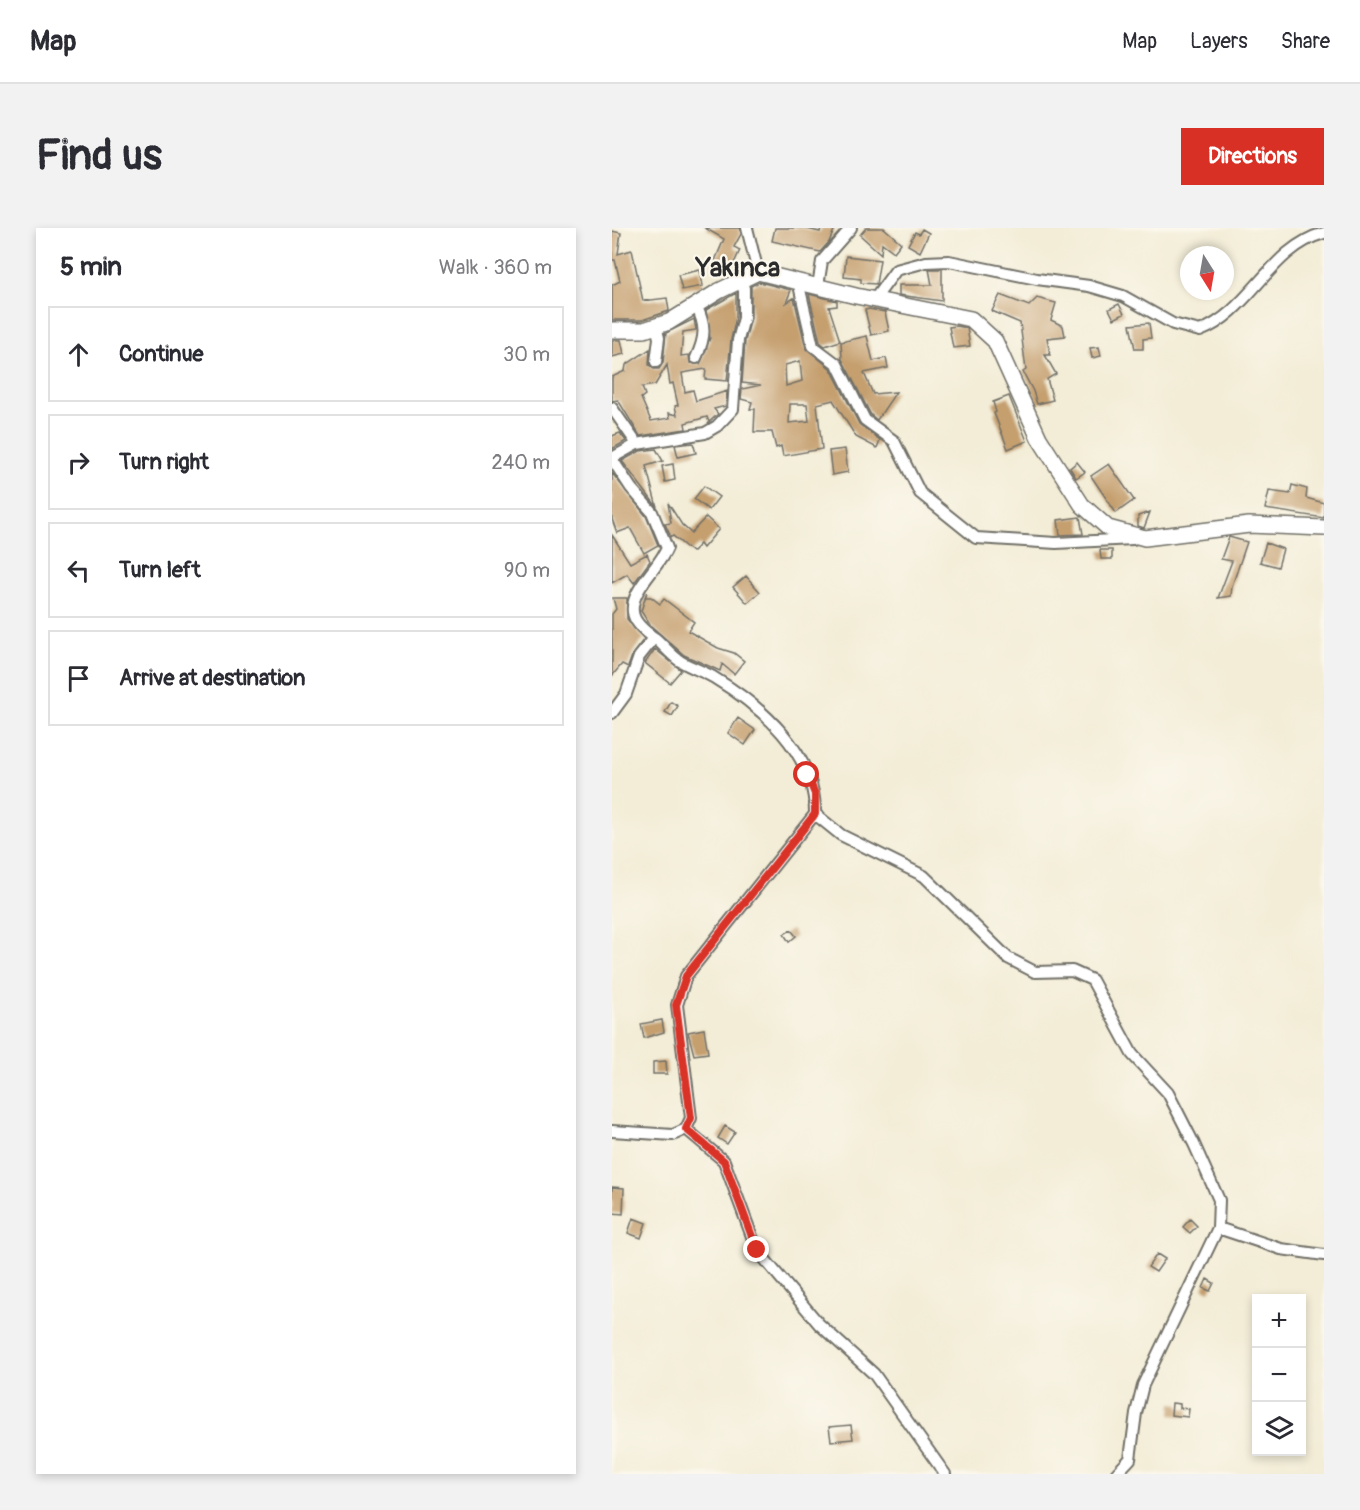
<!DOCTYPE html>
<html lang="en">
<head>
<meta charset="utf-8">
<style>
	:root { --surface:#fff; --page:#f2f2f3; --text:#2b2b33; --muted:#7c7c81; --line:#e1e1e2; --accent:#d93025 }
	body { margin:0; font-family:Pangolin,sans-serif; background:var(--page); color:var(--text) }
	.controls { position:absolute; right:18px; bottom:18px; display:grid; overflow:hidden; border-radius:0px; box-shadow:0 3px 9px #0003 }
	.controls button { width:54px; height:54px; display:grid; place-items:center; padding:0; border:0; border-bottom:2px solid var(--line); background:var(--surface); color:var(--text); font:30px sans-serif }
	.compass { position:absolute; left:568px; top:18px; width:54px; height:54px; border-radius:50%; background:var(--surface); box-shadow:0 3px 9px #0003; rotate:169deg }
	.stop { position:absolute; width:18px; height:18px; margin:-14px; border:4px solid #d93025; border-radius:50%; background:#fff }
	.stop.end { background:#d93025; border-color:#fff; box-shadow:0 2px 6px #0008 }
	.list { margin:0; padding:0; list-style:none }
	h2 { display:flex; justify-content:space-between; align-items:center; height:78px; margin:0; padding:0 24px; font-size:26px }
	h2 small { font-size:20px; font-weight:400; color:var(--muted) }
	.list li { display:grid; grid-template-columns:39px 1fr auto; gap:18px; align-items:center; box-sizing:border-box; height:96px; margin:0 12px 12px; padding:0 12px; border:2px solid var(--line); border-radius:0px }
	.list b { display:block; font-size:22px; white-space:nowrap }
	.list em { font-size:20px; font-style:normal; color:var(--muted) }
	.icon { flex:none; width:33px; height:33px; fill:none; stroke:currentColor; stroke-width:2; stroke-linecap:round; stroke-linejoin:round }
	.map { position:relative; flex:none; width:712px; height:1246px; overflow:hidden; border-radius:0px }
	header { display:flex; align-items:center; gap:36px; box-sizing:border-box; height:84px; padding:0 30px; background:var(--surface); border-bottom:2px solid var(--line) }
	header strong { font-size:28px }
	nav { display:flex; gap:33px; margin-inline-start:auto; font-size:21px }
	.intro { display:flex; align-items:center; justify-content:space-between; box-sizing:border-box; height:144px; padding:0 36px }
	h1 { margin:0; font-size:42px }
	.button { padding:15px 27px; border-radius:0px; background:var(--accent); color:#fff; font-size:21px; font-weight:700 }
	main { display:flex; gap:36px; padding:0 36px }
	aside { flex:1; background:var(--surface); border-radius:0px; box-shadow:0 3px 9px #0003 }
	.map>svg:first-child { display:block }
	.building { fill:#c59f6e; fill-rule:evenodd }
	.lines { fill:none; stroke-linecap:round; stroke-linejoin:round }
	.street-casing { stroke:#716f67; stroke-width:14 }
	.secondary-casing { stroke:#716f67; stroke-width:18 }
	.street { stroke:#fff; stroke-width:10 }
	.secondary { stroke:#fff; stroke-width:15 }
	.route { stroke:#d93025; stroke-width:8 }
	.labels { text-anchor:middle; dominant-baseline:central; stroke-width:4.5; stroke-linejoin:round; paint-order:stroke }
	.district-label { font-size:26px; font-weight:bold; fill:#2b2b2b; stroke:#fbf7ec }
</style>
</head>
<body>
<header>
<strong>Map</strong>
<nav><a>Map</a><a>Layers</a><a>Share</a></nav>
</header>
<div class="intro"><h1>Find us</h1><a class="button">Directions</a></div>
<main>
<aside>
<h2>5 min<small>Walk · 360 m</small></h2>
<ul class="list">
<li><svg class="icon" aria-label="ahead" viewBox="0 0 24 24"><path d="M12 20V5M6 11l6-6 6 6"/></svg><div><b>Continue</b></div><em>30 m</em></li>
<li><svg class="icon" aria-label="right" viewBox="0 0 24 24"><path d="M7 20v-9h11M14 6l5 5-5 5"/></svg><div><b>Turn right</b></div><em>240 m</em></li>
<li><svg class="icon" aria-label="left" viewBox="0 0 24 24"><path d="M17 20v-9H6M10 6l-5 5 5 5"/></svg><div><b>Turn left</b></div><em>90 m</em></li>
<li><svg class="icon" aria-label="arrive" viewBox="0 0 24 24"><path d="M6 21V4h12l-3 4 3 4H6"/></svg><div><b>Arrive at destination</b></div></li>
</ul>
</aside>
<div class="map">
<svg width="712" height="1246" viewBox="0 0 712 1246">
	<rect width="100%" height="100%" fill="#fbf7ec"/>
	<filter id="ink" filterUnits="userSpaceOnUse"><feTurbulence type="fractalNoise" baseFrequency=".0167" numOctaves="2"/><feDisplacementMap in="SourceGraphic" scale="12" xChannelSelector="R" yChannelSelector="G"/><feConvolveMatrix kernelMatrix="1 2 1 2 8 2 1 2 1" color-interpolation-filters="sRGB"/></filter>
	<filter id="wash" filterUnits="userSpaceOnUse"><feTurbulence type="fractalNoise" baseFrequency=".008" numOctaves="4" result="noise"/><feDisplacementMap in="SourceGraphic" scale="24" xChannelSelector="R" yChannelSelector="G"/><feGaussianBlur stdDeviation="1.35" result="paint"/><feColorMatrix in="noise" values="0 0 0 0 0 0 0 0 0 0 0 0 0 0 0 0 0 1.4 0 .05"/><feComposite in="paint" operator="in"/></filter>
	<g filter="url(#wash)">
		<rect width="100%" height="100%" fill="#f3edd7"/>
		<g id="blocks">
			<path class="building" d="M93 0H128L129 6 122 19 128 22 119 42 102 35 112 11Z
				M163 0H191L208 4 209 0H223L217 14 208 24 160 13Z
				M254 0H272L289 15 282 24 270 15 269 26 248 7Z
				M310 1 317 5 308 24 296 17 303 4 307 6Z
				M0 3 9 5 6 26 20 22 31 73 55 70 57 83 30 92H0V57L8 53 3 32H0Z
				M234 28 268 32 264 56 249 55V51L232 49Z
				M317 41H330V73L287 67V57H320Z
				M88 42 91 58 70 62 66 47Z
				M147 54 179 62 174 75 182 70 194 120 219 141 247 196 268 212 265 220 244 209 221 172 205 176 210 221 171 228 169 218 164 220 160 204H142L143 181H138L140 174 129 171 130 161 149 157 130 155 133 113 139 90V58ZM188 133 190 153 174 158 173 137ZM178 176H195L197 193 177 195Z
				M124 65V89L119 111 115 153 93 151 94 141 70 145 73 164 81 162 84 173 115 163 114 178 102 181 106 186 97 194 95 189 73 195 74 201 28 208 6 172 0 173V149L13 143 14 137 38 121 37 137 42 141H47L51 135 54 105 82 91 84 102 71 104 69 128 77 127 78 135 88 136 98 110 94 82ZM55 137 58 156 61 155 66 177 63 178 65 187 57 185 58 190 39 193 29 170 33 167 30 159 43 157Z
				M197 66 225 73V78L217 79 228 113 213 118 208 114Z
				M388 67 417 78 425 70 444 75 439 92 451 98 453 108 435 110 438 127H433L444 146 435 151 441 172 425 176 421 163 411 144 414 142 408 95 380 83Z
				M507 76 512 86 502 91 497 81Z
				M257 81 273 84 277 103 259 107 253 82Z
				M537 95 539 110 531 111V121H523L518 97Z
				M345 98 355 100 358 118 341 120 337 99Z
				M255 108 261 133 274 130 276 140 252 145 261 166 284 164 265 192 259 187 230 131 229 114Z
				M0 112H9L12 126 0 129Z
				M487 119 489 128 480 130 478 120Z
				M397 168 415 213 396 221 382 185 384 184 381 174Z
				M8 205 14 213 0 221V208Z
				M81 215 84 225 66 229 63 217Z
				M44 221 51 233 34 238 45 279 10 233 28 223Z
				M233 221 236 244 220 247 217 223Z
				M465 234 473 244 464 250 458 240Z
				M61 236 63 252 53 254 50 238Z
				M497 236 522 272 504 285 479 248Z
				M0 245 34 288 46 317 32 325 18 300 5 305 0 291Z
				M680 257 695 261 694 270 712 275V290L653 281 657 263 678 266Z
				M92 258 107 269 97 282 82 271Z
				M56 275 70 297 79 305 94 289 107 301 91 320 88 316 80 324 61 308 59 309 53 296 59 295Z
				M538 284 532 300 526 298V288Z
				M468 289 471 306 448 307 446 292Z
				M0 307 18 335 35 326 38 333 22 355 15 346 0 355Z
				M617 309 635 314 620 358 619 368 606 370 620 333 609 331Z
				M654 315 671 321 666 339 648 334Z
				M488 322H500V331H489Z
				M134 348 148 364 135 375 121 359Z
				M35 364 33 369H39L48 376 52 371 82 394 76 403 106 420 122 425 132 433 122 446 110 436 108 443 72 427 38 397 29 383Z
				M1 370H15V391L32 411 21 425 16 439 10 436 0 448V386L4 381Z
				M43 421 69 442 58 455 33 435Z
				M59 474 66 478 60 488 53 484Z
				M126 490 143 502 133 517 116 505Z
				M179 702 184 708 177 714 172 706Z
				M50 792 52 804 32 810 29 796Z
				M92 801 96 825 82 827 76 804Z
				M54 833 55 846H41V834Z
				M113 898 123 904 115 916 106 910Z
				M0 959 12 960 11 986 0 985Z
				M21 990 34 995 29 1010 16 1005Z
				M578 991 585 998 578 1005 571 999Z
				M545 1026 553 1031 544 1044 536 1039Z
				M595 1051 602 1055 598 1063 591 1060Z
				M560 1175 568 1176V1180L577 1181 576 1189 559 1187Z
				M239 1197 241 1211 219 1213 217 1199Z"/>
		</g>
	</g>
	<g filter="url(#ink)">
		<use href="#blocks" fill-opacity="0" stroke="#716f67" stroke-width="1.5"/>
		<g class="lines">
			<defs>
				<path id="street" d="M135 0 146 44
					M186 53 201 118 225 136 253 192 282 213 308 265 364 310 444 315 521 311
					M206 58 210 33 239 0
					M262 72 284 42 314 34 337 33 425 51 477 58 511 68 561 96 588 103C639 83 658 20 712 5
					M84 130C94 108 94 98 84 77
					M44 134 47 110 44 98
					M0 180 25 216 0 230
					M25 216 93 205 105 198 121 181 126 112 132 90V60L123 54
					M0 231 19 260 40 284 55 320C47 340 18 362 21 384 22 395 35 405 44 411 52 418 59 427 68 433 78 439 90 443 101 449 149 478 204 525 203 586L74 748 65 777 79 890 74 901 61 907 0 903
					M0 485 14 466 27 429 42 410
					M203 586 229 607 312 648 396 730 423 744 460 743 480 752 520 826 556 865 582 916 607 972 606 1000
					M74 901 112 933 145 1022 207 1096 262 1146 333 1246
					M504 1246 518 1231 524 1185 531 1157 606 1000 669 1021 712 1027"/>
				<path id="secondary" d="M0 102H32L57 94 107 63 146 44 244 68 359 91 383 113 427 210 470 277 496 300 533 310 637 297 712 300"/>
			</defs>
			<use href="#street" class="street-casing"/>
			<use href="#secondary" class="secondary-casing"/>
			<use href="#street" class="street"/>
			<use href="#secondary" class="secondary"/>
		</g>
	</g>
	<g class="lines" filter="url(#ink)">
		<path class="route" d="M145 1022 112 933 74 901 79 890 64 777 74 748 203 586V566L195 547"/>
	</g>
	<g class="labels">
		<g class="district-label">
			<text x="126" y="40">Yakınca</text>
		</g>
	</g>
</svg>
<div class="controls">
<button>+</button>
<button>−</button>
<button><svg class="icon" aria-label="layers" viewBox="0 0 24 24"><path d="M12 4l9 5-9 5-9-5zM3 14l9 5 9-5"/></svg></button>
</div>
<svg class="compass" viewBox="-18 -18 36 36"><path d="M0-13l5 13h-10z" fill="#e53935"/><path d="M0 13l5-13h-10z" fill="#7c7c81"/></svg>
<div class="stop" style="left:195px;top:547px"></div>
<div class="stop end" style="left:145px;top:1022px"></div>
</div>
</main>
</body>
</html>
